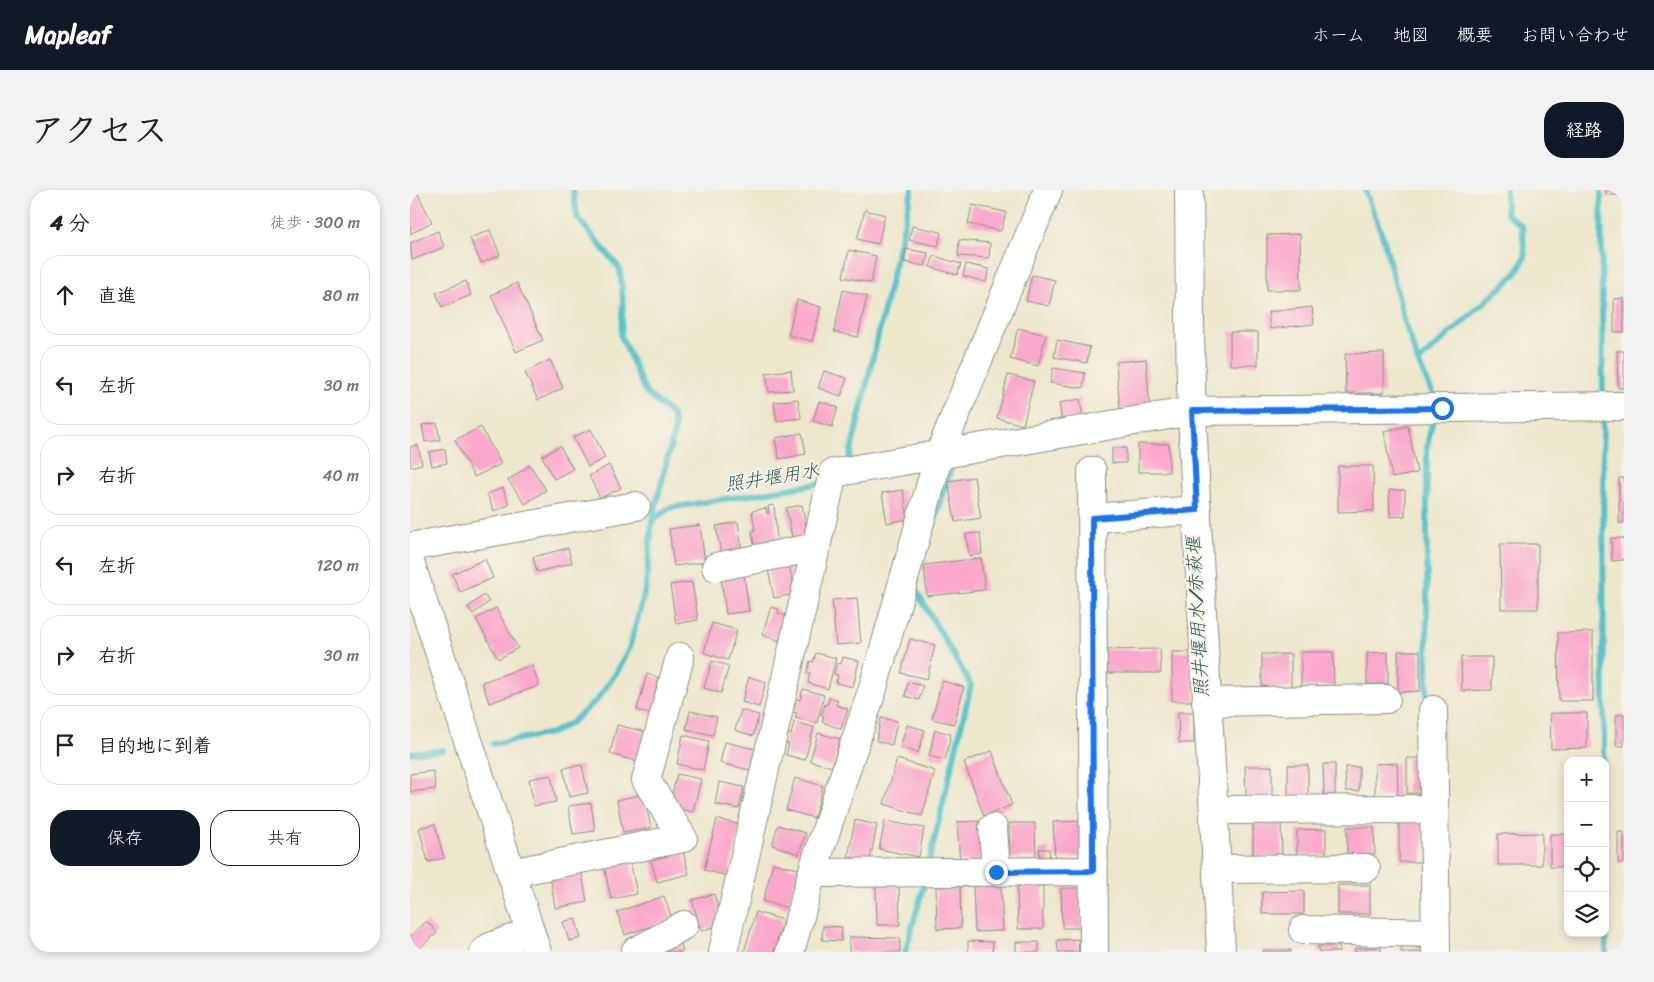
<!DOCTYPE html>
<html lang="ja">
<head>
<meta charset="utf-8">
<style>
	:root { --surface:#fff; --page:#f2f2f2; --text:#202124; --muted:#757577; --line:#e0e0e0; --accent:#111827 }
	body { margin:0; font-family:Sriracha,"Klee One",sans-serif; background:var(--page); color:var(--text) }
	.controls { position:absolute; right:15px; bottom:15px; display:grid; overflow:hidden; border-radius:10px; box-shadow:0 2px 8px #0003 }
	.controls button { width:45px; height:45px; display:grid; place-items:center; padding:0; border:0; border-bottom:1px solid var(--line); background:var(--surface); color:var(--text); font:25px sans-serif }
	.stop { position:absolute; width:15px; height:15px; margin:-11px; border:4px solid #1a73e8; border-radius:50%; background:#fff }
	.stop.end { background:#1a73e8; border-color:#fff; box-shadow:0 1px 5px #0008 }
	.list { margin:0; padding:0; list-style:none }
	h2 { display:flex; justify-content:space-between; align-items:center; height:65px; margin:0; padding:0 20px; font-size:21px }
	h2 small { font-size:16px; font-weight:400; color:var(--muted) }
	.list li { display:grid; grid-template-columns:32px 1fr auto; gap:15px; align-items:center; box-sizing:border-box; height:80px; margin:0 10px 10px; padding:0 10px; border:1px solid var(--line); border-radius:20px }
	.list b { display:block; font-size:19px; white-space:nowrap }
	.list em { font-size:16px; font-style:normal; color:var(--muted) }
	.actions { display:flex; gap:10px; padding:15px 20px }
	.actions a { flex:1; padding:11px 0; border:1px solid var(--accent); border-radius:20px; text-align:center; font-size:18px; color:var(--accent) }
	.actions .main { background:var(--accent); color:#fff }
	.icon { flex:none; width:28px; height:28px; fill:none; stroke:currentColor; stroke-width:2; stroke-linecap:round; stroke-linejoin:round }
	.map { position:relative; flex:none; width:1214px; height:762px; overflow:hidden; border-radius:20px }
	header { display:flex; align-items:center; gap:30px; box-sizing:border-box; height:70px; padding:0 25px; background:var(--accent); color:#fff }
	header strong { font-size:24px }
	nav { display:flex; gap:28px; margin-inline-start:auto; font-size:18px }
	.intro { display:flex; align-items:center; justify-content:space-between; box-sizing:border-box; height:120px; padding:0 30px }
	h1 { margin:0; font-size:35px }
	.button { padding:12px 22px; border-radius:20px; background:var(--accent); color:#fff; font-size:18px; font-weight:700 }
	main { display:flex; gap:30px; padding:0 30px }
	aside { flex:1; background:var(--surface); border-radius:20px; box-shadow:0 2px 8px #0003 }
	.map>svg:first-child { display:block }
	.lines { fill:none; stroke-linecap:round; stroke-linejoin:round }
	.stream { stroke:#54c2ca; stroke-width:6 }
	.building { fill:#faa7cb }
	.minor-casing { stroke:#869280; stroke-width:30 }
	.minor { stroke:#fff; stroke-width:28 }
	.route { stroke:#1a73e8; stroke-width:6 }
	.labels { text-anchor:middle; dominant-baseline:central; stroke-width:4; stroke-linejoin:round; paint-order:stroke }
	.water-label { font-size:19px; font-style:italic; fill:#2c5e5a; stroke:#f7f3e8 }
</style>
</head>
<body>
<header>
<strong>Mapleaf</strong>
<nav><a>ホーム</a><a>地図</a><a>概要</a><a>お問い合わせ</a></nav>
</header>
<div class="intro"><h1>アクセス</h1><a class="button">経路</a></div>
<main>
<aside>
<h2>4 分<small>徒歩 · 300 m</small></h2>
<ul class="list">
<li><svg class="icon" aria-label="ahead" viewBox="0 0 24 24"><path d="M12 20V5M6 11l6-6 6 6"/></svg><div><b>直進</b></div><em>80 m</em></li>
<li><svg class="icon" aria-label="left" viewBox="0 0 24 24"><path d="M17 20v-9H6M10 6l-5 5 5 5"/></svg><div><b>左折</b></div><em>30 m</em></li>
<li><svg class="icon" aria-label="right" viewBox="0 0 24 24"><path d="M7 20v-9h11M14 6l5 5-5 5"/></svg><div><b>右折</b></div><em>40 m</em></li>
<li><svg class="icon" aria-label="left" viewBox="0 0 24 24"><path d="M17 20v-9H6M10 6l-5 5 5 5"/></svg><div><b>左折</b></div><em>120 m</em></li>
<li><svg class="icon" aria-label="right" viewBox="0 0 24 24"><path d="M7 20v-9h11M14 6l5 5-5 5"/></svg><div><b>右折</b></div><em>30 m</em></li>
<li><svg class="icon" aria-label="arrive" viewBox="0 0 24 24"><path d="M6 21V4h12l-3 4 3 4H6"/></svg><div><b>目的地に到着</b></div></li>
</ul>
<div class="actions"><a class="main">保存</a><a>共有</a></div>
</aside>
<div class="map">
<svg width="1214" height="762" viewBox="0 0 1214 762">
	<rect width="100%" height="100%" fill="#f7f3e8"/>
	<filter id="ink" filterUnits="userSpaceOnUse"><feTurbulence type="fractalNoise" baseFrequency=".02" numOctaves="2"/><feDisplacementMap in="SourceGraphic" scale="10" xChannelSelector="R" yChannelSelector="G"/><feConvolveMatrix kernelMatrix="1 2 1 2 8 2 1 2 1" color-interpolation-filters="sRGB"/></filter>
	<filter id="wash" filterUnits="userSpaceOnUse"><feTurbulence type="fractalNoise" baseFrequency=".0096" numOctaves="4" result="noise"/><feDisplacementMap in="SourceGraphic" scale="20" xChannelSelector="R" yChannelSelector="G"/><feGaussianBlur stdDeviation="1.12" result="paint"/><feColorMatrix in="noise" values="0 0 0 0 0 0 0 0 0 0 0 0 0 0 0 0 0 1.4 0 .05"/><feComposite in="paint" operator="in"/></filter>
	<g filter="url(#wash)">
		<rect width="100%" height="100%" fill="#ede7cc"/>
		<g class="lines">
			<path class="stream" d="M163 0 167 27 210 79 213 111 211 146 236 203 262 224 265 238 242 331
				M955 0 974 50 994 129 1008 172 1025 208 1024 212
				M1191 0 1193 209
				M1008 172 1105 85 1115 67 1112 36 1096 23V0
				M1193 224 1194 571
				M438 274 502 0
				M523 336 543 273
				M506 391 504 397 561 495 518 676
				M1017 516V257L1024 224
				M83 554 142 543 161 533 187 510 207 482 219 459 236 397 242 331 259 318 414 293
				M0 563 33 560
				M1195 725 1196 762
				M495 762 516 688"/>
		</g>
		<g id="blocks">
			<path class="building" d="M1196 0H1214V5H1196Z
				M8 4 22 32 0 44V8Z
				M562 15 596 22 591 41 558 34Z
				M455 20 475 25 468 54 447 49Z
				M502 36 531 42 528 56 499 50Z
				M80 40 90 65 71 73 60 48Z
				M28 41 34 57 2 70 0 53Z
				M890 44 891 100H857V45Z
				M549 50 580 53 579 68 548 66Z
				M496 59 518 63 515 76 494 72Z
				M439 60 466 66 461 93 433 87Z
				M524 66 551 74 547 85 520 77Z
				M556 74 579 79 576 92 553 86Z
				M622 85 645 90 639 116 616 111Z
				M56 91 61 105 32 117 26 103Z
				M107 93 133 150 106 162 81 105Z
				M433 100 457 106 448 147 424 142Z
				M1214 108V142H1204V109Z
				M387 110 411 117 402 151 378 145Z
				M902 117 904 134 860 139 858 122Z
				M608 138 636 145 628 176 600 169Z
				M820 142H848V175H820Z
				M647 150 680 157 677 173 644 167Z
				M1207 161H1214V198H1208Z
				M974 163V203H936L935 164Z
				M736 169 740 218 710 220 706 172Z
				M140 170 153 198 128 210 115 182Z
				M643 178 675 183 673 198 640 193Z
				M381 180 383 200 359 202 356 183Z
				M414 181 437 188 431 206 408 198Z
				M598 185 624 191 613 235 587 228Z
				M388 209 391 228 367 231 364 212Z
				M670 209 673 231 652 234 649 213Z
				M409 211 428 217 422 237 403 231Z
				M27 233 30 250 15 252 12 235Z
				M998 236 1007 283 982 288 974 241Z
				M71 237 91 274 64 287 45 250Z
				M181 239 195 268 178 277 163 247Z
				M392 243 396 264 369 269 365 248Z
				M728 254H759V282H728Z
				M8 255 12 274 0 277V257Z
				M150 256 163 279 144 289 132 266Z
				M702 258H716V273H702Z
				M35 259 37 273 22 276 19 262Z
				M120 275 136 300 115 314 98 290Z
				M199 275 211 298 190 308 179 286Z
				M928 276H963L964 321 928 322Z
				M564 287 571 328 545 332 538 291Z
				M1209 288H1214V333H1209Z
				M93 298 99 315 84 321 77 304Z
				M493 300 498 329 477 333 472 303Z
				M979 300H995V326L980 327Z
				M364 315 368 358 345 362 342 341 345 340 342 321 356 318 357 323H359L358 316Z
				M392 315 398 345 382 347 376 318Z
				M328 332 332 361 311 364 306 336Z
				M290 335 295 372 264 376 259 339Z
				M570 343 572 364 559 366 556 344Z
				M1201 348H1214V370L1202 371Z
				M1090 354H1128V419H1091Z
				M158 358 162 373 127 382 123 367Z
				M571 368 575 400 517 406 514 375Z
				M75 369 83 388 50 402 42 384Z
				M379 375 385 404 364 408 358 379Z
				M334 385 339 421 316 424 311 388Z
				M282 392 288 430 266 434 260 395Z
				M74 405 79 412 63 424 58 417Z
				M447 408 451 453 426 455 422 410Z
				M361 417 369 419 368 423 378 426 370 451 352 445Z
				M86 418 108 458 88 469 66 429Z
				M302 433 327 440 318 470 294 463Z
				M1183 442V511H1149L1148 443Z
				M500 449 525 455 517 489 491 483Z
				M750 459 751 483H688V460Z
				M988 461H1010V501L988 502Z
				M762 462H784L785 511H762Z
				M891 462H923L924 496 891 497Z
				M978 462V494H957V463Z
				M406 463 426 468 418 499 398 493 400 483H397L400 471 403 472Z
				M852 464H881V498H852Z
				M433 467 449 471 443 497 426 493 428 485 424 484 427 473 431 474Z
				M1051 467H1082V500L1052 501Z
				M302 471 319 476 311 503 294 498Z
				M122 475 129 496 79 513 72 492Z
				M237 484 256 490 246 526 227 520Z
				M339 487 356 492 349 517 332 512Z
				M532 491 554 497 544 534 522 529Z
				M498 492 513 496 509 510 495 506Z
				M393 499 414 505 407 533 385 528 387 523 383 522 386 509 390 510Z
				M420 507 428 510 426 515 438 519 431 539 412 532 414 526 411 525 415 514 417 515Z
				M331 520 349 525 343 546 325 540Z
				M280 521 307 527 303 545 276 539Z
				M768 522H784V553H769Z
				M1140 523H1177V558L1141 559Z
				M1214 524V556H1206V525Z
				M471 528 487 531 482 555 466 551Z
				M384 532 404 537 395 570 376 565 379 554 374 552 377 543 381 545Z
				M207 535 236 542 229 572 200 564Z
				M497 535 515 540 508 563 490 557Z
				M525 540 541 544 535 570 519 566Z
				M408 543 430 549 422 577 400 571Z
				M273 545 299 551 293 580 267 574Z
				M315 552 345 559 340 580 310 573Z
				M582 561 602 615 574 626 554 572Z
				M997 568H1011L1012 603H997Z
				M487 569 525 581 512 626 474 614Z
				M987 573 988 606H965V574Z
				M913 574H925V605H914Z
				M172 575 178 603 159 607 153 578Z
				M878 575H898V608H878Z
				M835 576H862V606H836Z
				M935 577H949V601H936Z
				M23 581 26 599 0 602V584Z
				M267 584 291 589 283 622 259 617Z
				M141 585 146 612 124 616 119 589Z
				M385 588 413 596 404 628 376 620Z
				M309 592 334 597 329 619 305 614Z
				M234 604 241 638 213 643 207 610Z
				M181 613 185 641 163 644 158 616Z
				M307 629 331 635 318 686 294 680Z
				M445 630 467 635 460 671 438 667Z
				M475 631 514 638 509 667 469 659Z
				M569 631 571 671 550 672 547 632Z
				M673 631 674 667 645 668 643 632Z
				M599 633H625L626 667 600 668Z
				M843 633H871L872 666 843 667Z
				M989 633H1013V672H989Z
				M25 634 34 668 18 672 9 638Z
				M368 635 396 643 389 664 362 655Z
				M937 637H964L965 664 937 665Z
				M916 639V665H887V640Z
				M1208 642H1214V673H1208Z
				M1132 643V675H1088V644Z
				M1140 644H1158V677H1140Z
				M629 659H639L640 675H630Z
				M273 662 279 684 247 692 241 670Z
				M220 671 227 704 201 709 194 676Z
				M363 673 388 679 378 718 353 711Z
				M171 679 177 712 145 718 140 685Z
				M466 694H489L490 735H467Z
				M591 695 593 741 565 742 563 696Z
				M928 695H960V724H928Z
				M550 696 551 738 527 739 526 697Z
				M607 696H633V739H608Z
				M651 698H670L671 738H652Z
				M894 701V724H852V702Z
				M304 704 313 734 291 741 282 710Z
				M254 706 262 729 215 745 207 722Z
				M346 722 373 730 364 762H334Z
				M165 728 171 748 159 751 153 732Z
				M17 731 27 743 6 761 0 754V746Z
				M413 736 432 737 431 751 412 750Z
				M439 747 490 748V762H439Z
				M668 749 669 762H648L647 750Z
				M558 751 583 752 582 762H558Z
				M606 752H629V762H606Z
				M271 754 273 762H251L250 759Z
				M908 756H929V762H909Z
				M945 758H971V762H945Z
				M991 758H1012V762H991Z
				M853 760H881V762H853Z"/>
		</g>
	</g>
	<g filter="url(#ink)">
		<use href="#blocks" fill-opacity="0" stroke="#869280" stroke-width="1"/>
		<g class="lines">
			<defs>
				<path id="minor" d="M779 0C780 74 779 148 782 222 789 402 803 582 811 762
					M682 281 684 762
					M682 328 787 320
					M0 357 226 316
					M0 372 127 762
					M306 377 406 357
					M796 512 976 509
					M1023 520 1026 762
					M805 620 1024 619
					M583 638 586 682
					M807 679 956 678
					M101 683 273 648 236 590 270 467
					M402 683 683 681
					M893 740 1026 743
					M74 762 80 757 120 742
					M225 762 274 735
					M313 762 423 283 782 221 1214 216
					M380 762 402 683 463 498 529 265 638 0"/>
			</defs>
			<use href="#minor" class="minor-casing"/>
			<use href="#minor" class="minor"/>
		</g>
	</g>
	<g class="lines" filter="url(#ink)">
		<path class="route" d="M586 682 683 681 682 328 787 320 782 221 1032 218"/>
	</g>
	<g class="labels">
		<g class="water-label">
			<text transform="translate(362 287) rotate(-9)">照井堰用水</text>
			<text transform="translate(787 427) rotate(-93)">照井堰用水/赤萩堰</text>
		</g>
	</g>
</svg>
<div class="controls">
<button>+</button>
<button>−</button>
<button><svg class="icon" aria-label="locate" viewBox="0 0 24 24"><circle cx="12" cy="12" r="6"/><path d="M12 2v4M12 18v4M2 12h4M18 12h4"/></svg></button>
<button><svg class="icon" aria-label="layers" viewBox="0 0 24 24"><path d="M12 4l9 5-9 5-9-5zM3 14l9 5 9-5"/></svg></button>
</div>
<div class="stop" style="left:1032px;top:218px"></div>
<div class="stop end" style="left:586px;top:682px"></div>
</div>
</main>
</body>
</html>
